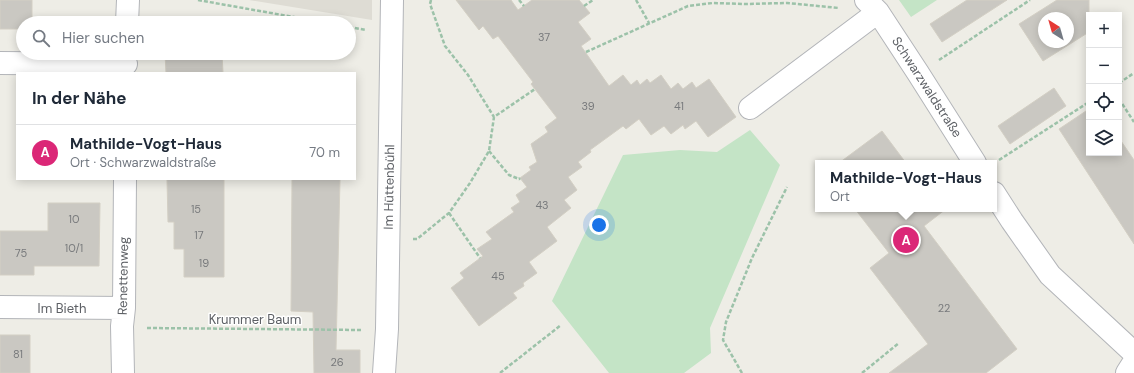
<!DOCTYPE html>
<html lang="de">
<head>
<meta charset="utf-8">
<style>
	:root { --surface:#fff; --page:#f2f2f3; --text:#1f2937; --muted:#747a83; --line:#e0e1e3; --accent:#db2777 }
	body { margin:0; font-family:"DM Sans",sans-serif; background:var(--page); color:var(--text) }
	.controls { position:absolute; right:12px; top:12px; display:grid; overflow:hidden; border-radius:0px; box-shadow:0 2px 10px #0003 }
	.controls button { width:36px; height:36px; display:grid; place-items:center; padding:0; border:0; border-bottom:1px solid var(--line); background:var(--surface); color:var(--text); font:20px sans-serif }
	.compass { position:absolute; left:1038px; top:12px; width:36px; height:36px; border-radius:50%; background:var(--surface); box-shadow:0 2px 10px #0003; rotate:323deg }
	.you { position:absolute; left:599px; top:225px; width:14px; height:14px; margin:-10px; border:3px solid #fff; border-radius:50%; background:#1a73e8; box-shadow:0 0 0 6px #1a73e833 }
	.badge { display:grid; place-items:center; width:26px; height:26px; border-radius:50%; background:var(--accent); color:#fff; font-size:13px; font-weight:700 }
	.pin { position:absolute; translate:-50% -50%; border:2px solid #fff; box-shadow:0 1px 4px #0006 }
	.popup { position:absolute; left:815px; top:160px; width:182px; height:52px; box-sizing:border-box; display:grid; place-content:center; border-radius:0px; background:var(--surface); filter:drop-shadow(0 1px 3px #0005); font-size:13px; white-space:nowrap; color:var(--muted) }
	.popup b { font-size:15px; color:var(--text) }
	.popup::after { content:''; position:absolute; left:50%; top:100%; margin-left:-8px; border:8px solid transparent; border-top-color:var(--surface) }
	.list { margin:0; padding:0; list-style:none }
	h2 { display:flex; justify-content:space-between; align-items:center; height:52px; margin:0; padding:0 16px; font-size:17px }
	h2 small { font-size:13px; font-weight:400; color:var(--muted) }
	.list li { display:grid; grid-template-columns:26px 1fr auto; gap:12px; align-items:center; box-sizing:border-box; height:56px; padding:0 16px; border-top:1px solid var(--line) }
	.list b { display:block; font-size:15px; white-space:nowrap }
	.list p { margin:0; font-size:13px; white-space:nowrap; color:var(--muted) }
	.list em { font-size:13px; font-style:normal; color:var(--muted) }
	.icon { flex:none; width:22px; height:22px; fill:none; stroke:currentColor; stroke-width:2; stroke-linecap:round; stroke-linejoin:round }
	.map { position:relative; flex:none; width:1134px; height:373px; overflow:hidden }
	.search { position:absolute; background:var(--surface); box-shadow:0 2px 10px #0003; left:16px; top:16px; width:340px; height:44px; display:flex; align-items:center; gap:10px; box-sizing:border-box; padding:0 14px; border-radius:22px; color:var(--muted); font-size:15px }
	.panel { position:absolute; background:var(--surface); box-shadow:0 2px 10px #0003; left:16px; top:72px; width:340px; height:108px; border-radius:0px }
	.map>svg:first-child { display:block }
	.education { fill:#dedcd4 }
	.green { fill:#c4e4c6 }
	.building { fill:#cac8c2; stroke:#d3cfc4; fill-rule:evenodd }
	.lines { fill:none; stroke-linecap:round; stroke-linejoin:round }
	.minor-casing { stroke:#b3b5b9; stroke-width:24 }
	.path { stroke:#9cc2a9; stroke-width:2.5; stroke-dasharray:4 2; stroke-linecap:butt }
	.minor { stroke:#fff; stroke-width:22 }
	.labels { text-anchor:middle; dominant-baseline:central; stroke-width:3; stroke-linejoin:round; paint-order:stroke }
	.number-label { font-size:11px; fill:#787a7c }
	.street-label { font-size:13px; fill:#5d6065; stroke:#fff }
</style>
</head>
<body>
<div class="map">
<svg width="1134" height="373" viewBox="0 0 1134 373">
	<rect width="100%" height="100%" fill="#eeede6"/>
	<path class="education" d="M249 0H372V20Z"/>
	<path class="green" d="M899 0H937L911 17Z
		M750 130 780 165 710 328 711 353 684 373H609L552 301 623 155 680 150 717 152Z"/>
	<path class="building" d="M0 0H32V23H23V29H0Z
		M456 0H511L518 10 532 0H579L590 13 578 22 591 39 581 46 609 86 623 75 631 85 637 80 640 85 647 79 650 83 661 75 671 89 678 83 683 89 692 82 696 88 709 79 736 117 708 137 696 121 685 129 683 125 671 134 664 126 651 135 639 119 626 129 623 126 590 150 591 152 578 162 582 167 568 177 577 190 564 200 571 208 547 227 557 241 529 262 537 273 523 283 524 286 513 293 517 298 479 326 451 288 464 278 460 273 483 256 477 249 492 239 486 232 514 212 511 208 520 202 516 195 527 187 520 178 531 170 529 167 537 162 531 144 548 132 545 127 557 118 531 84 533 82 498 36 493 39 483 26 479 30Z
		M967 0H1007L942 42 930 24Z
		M1057 0H1089V32L1043 61 1019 24ZM1044 18H1068V42H1044Z
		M222 19V23H165V20Z
		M165 53H222L223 73H166Z
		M1054 88 1066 106 1010 144 998 126Z
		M1089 109V153H1119V138L1134 160V244L1059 129Z
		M882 131 906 163H839Z
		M167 179H224V277H184V249H174V222H168Z
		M292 179H340L336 350H360V373H314L313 312 291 311Z
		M48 203H100L99 266H34V275H0V231H48Z
		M855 209H946L924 226 1017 349 986 373H889L928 344 870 268 889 253Z
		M0 335H30V373H0Z"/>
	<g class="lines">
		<defs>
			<path id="minor" d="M866 0 878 12 918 73 975 163
				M127 23 128 0
				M0 63 126 64
				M750 108 878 12
				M994 193 1012 221 1050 275 1134 353
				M0 307 124 308
				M123 373 122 326 124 308 125 179
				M384 373 387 329 392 0
				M1127 373 1134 362"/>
		</defs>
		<use href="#minor" class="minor-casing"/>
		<path class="path" d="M198 0 327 23
			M431 0 430 4 445 46 468 75 494 117
			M519 0 524 6
			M636 0 649 23
			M584 6 593 0
			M349 27 366 30
			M586 52 688 6 713 3 746 4 787 3 839 8
			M939 60 1030 0
			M1119 83 1134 73
			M1119 99 1134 122
			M489 151 509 175 519 179 520 178
			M999 160 1089 102
			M449 213 480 258
			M413 239H417L449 213 470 183 489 151 494 117 535 89
			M147 328 362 330
			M500 373 561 325
			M742 373 723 340 726 322 752 258 787 187
			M862 373 899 343"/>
		<use href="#minor" class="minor"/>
	</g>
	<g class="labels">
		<g class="number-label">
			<text x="544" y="37">37</text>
			<text x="588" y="106">39</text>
			<text x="679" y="106">41</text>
			<text x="542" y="205">43</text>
			<text x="196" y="209">15</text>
			<text x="74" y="219">10</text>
			<text x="199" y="235">17</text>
			<text x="74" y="248">10/1</text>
			<text x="21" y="253">75</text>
			<text x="204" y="263">19</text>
			<text x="498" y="276">45</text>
			<text x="944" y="308">22</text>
			<text x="18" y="354">81</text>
			<text x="337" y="362">26</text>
		</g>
		<g class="street-label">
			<text transform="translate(927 87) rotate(57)">Schwarzwaldstraße</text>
			<text transform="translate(389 187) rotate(-89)">Im Hüttenbühl</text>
			<text transform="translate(123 276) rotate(-89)">Renettenweg</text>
			<text x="62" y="308">Im Bieth</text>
			<text x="255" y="319">Krummer Baum</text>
		</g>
	</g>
</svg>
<div class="controls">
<button>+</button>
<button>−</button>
<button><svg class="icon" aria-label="locate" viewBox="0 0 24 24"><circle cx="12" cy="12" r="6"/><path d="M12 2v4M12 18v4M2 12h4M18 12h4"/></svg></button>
<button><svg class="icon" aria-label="layers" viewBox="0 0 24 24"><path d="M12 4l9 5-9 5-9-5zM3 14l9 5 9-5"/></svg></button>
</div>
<svg class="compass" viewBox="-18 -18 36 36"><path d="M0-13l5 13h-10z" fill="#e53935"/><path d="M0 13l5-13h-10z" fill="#747a83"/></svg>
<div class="you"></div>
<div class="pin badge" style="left:906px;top:240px">A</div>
<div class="popup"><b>Mathilde-Vogt-Haus</b>Ort</div>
<div class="search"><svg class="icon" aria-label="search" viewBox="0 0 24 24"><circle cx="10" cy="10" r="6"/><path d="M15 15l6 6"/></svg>Hier suchen</div>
<section class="panel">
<h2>In der Nähe<small></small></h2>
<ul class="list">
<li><span class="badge">A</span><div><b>Mathilde-Vogt-Haus</b><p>Ort · Schwarzwaldstraße</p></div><em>70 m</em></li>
</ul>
</section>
</div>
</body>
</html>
